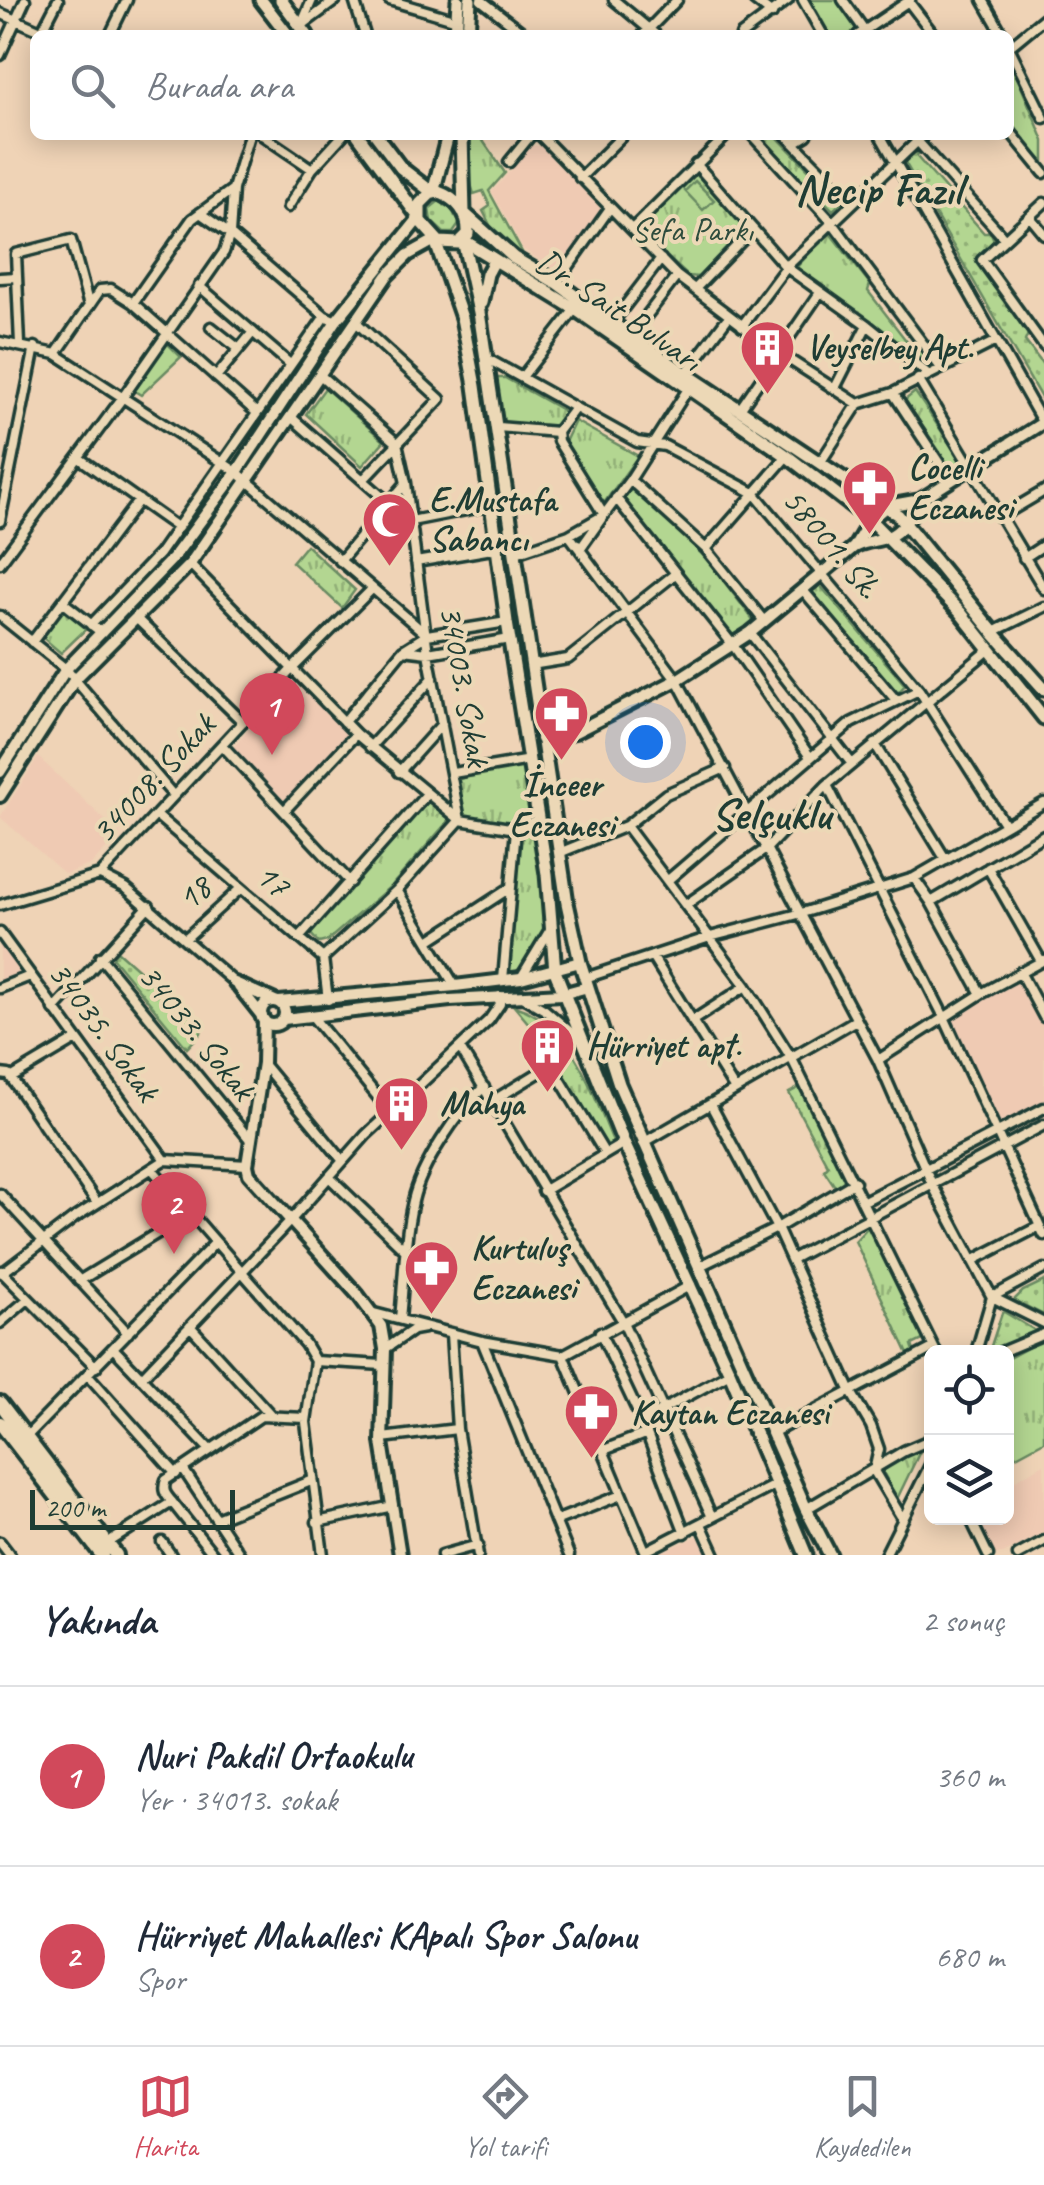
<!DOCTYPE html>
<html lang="tr">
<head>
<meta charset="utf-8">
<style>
	:root { --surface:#fff; --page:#f2f2f3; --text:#1f2937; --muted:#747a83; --line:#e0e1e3; --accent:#d1495b }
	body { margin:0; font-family:Caveat,sans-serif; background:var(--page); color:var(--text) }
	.controls { position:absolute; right:30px; bottom:30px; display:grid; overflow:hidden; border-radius:15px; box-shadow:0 5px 25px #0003 }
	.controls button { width:90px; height:90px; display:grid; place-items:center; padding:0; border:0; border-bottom:2px solid var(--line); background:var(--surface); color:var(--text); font:50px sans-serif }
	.scale { position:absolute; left:30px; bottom:25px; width:205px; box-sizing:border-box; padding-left:10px; border:5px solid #1f3d34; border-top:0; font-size:28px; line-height:35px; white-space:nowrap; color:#1f3d34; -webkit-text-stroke:8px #ecd8b6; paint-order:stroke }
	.you { position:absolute; left:645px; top:742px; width:35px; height:35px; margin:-25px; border:8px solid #fff; border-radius:50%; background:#1a73e8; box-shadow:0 0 0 15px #1a73e833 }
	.badge { display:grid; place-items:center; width:65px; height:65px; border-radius:50%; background:var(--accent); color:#fff; font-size:32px; font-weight:700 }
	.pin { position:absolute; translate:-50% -82px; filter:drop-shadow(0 2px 5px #0008) }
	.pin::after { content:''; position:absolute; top:52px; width:35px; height:30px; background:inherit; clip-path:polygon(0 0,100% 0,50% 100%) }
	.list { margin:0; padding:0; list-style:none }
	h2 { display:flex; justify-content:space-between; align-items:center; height:130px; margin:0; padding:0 40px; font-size:42px }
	h2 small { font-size:32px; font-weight:400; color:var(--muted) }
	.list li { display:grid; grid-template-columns:65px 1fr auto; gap:30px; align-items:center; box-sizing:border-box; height:180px; padding:0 40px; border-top:2px solid var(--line) }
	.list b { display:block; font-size:38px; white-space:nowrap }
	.list p { margin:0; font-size:32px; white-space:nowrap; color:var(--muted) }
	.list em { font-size:32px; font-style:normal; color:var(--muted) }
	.icon { flex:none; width:55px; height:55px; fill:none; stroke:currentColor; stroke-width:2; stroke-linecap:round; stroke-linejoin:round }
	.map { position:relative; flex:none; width:1044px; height:1555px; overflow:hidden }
	.search { position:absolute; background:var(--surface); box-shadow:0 5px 25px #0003; left:30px; right:30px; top:30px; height:110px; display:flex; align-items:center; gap:25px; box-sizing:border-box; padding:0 35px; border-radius:15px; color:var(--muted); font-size:38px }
	.sheet { height:490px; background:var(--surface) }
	nav { display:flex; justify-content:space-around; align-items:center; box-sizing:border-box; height:140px; border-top:2px solid var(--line); background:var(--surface); font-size:28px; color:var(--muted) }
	nav a { display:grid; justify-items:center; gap:5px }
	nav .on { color:var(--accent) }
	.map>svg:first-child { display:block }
	.built { fill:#efcab3 }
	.grass { fill:url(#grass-dots); stroke:#698a62; stroke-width:2.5 }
	.park { fill:url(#park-tufts); stroke:#698a62; stroke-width:2.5 }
	.garden { fill:#b3d691; stroke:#698a62; stroke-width:2.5 }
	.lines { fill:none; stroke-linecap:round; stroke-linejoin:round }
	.minor-casing { stroke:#1f3d34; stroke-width:15 }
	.tertiary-casing { stroke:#1f3d34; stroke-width:18 }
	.secondary-casing { stroke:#1f3d34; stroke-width:19 }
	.primary-casing { stroke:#1f3d34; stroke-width:20 }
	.minor { stroke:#ecd8b6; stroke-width:8 }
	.tertiary { stroke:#ecd8b6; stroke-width:10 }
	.secondary { stroke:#ecd8b6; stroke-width:11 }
	.primary { stroke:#ecd8b6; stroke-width:12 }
	.labels { text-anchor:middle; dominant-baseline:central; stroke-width:8; stroke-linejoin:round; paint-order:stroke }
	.park-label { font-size:35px; fill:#2e4c3d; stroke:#ecd8b6 }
	.street-label { font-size:35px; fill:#1f3d34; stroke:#ecd8b6 }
	.poi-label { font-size:35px; font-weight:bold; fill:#1f3d34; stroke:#ecd8b6; text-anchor:start }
	.district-label { font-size:45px; font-weight:bold; fill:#1f3d34; stroke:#ecd8b6 }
</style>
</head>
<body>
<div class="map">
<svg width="1044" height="1555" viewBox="0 0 1044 1555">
	<defs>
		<pattern id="grass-dots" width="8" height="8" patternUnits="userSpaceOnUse" patternTransform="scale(2.5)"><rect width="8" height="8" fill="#b3d691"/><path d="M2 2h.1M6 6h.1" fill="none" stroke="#91af77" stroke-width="1.8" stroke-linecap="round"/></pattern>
		<pattern id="park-tufts" width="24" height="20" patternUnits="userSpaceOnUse" patternTransform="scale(2.5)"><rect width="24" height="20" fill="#b3d691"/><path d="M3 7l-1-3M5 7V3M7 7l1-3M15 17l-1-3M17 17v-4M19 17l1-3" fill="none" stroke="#91af77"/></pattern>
	</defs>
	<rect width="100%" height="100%" fill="#efd3b6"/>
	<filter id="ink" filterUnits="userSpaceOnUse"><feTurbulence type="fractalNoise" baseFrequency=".01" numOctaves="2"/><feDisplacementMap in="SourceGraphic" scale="20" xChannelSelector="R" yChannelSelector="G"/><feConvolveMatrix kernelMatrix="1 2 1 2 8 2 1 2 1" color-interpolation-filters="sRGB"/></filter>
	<g filter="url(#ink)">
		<path class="built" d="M532 146H541L601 208 602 214 557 272 523 249 492 192Z
			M293 676 349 734 287 803 233 748Z
			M38 757 120 834 92 864 65 874 0 817Z
			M0 941 21 969 17 976 0 983Z
			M1018 979 1044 1025V1100L999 1125 952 1024V1017Z
			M1044 1464V1532L1003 1554H990L973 1518H1006L1007 1485Z
			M703 1534 712 1555H654Z"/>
		<path class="grass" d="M912 151 918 154 917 157 984 233H991L994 240 976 259 1028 334 1025 341 1044 366V403L903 159Z
			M439 201 451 209 460 223 453 233H444L431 221 429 209Z
			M117 951 202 1026 201 1033 187 1048 112 957Z
			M1044 1281V1315L1014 1300 1023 1291Z
			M1004 1312 1036 1331 989 1352 1002 1313Z"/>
		<path class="park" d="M807 0H837L858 29 848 35H829Z
			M1010 60 1044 141V165L1009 122Z
			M471 135H479L505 173 489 191 522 252 519 255 492 229 483 211 490 206 483 191 474 194C467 174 468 156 471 135Z
			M757 135H775L841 203 833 210Z
			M693 171 740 222 742 231 698 277 688 276 640 232 639 228Z
			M829 232 870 284 868 291 908 343 915 342 930 364 795 269Z
			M163 344H168L181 357 141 395 133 390Z
			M493 378H505L562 410 564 413 559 424 545 427 502 426Z
			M325 388 384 441 362 466 306 414Z
			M915 392 965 466 962 469H951L905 400Z
			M575 421 638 456 604 503 600 502 565 442Z
			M632 486 706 558 754 621 733 637 623 498Z
			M306 545 355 590 342 608 292 562Z
			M818 583 905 685 897 694 810 590Z
			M65 606 89 626 61 653 41 636Z
			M524 765 547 924 529 961 513 974 507 972 516 829 460 820 459 779Z
			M428 802 450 819 392 885 327 941 319 943 310 933Z
			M514 1006C573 1023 591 1091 613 1141L606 1147 556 1063 555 1055Z
			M802 1086 845 1174 843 1183 836 1188 824 1170 828 1166 789 1093Z
			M868 1227H872L925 1339 912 1345 914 1351 908 1354 855 1241Z
			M1044 1339V1441L1007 1461V1359Z
			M924 1443 897 1499 881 1468Z"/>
		<path class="garden" d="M695 181 714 200 703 210 685 191Z"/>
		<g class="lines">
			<defs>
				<path id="minor" d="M354 0 365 35
					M389 0 457 20
					M481 0 526 35
					M614 0 656 35
					M754 0 772 14
					M803 0 823 35
					M843 0 865 31
					M983 0 1003 35
					M908 1 934 35
					M0 13 50 35
					M302 23 312 0
					M301 26 336 0
					M42 31 58 0
					M110 35 127 0
					M643 35 677 0
					M741 35 788 0
					M858 35 910 0
					M1009 47 1044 118
					M1009 47 1044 18
					M0 55 25 0
					M1009 130 1044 173
					M262 135 312 169
					M540 135 677 276 779 353 858 404
					M752 135 832 222 941 368
					M786 135 852 202
					M880 135 1044 425
					M912 135 1005 239
					M794 143 807 135
					M509 162 531 135
					M696 164 786 267 867 325 928 374
					M580 178 623 135
					M1044 203 982 260 1044 346
					M288 207 312 169 343 135
					M200 213 230 234 325 316 336 321
					M1030 217 1044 234
					M632 229 727 135
					M0 278 17 277
					M557 283 610 208
					M199 286 290 364
					M695 289 753 229
					M133 303 192 219 233 189
					M357 323 440 399 363 480
					M612 323 661 259
					M742 326 786 267 924 135
					M211 327 239 349
					M631 336 677 276
					M0 342 56 354 237 472 427 635 507 622
					M20 344 16 254 71 240 89 306
					M56 354 100 290 111 289 133 303 257 413
					M486 358 637 442 665 446 754 493 919 690 1005 825
					M686 373 729 316
					M320 375 397 443
					M216 377 253 332
					M522 377 575 309
					M918 379 1044 589
					M835 388 867 325
					M893 393 951 481
					M575 408 557 432 558 441 604 515 580 549
					M740 409 819 294
					M291 417 389 503
					M498 427 557 432
					M397 443 406 483 428 653 460 820
					M79 458 178 528
					M820 463 858 404 893 393 994 342
					M630 480 706 549 764 621
					M616 498 733 645 810 757
					M1000 517 1044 491
					M0 521 35 347
					M411 521 492 505
					M569 535 677 680 878 1060 932 1184 992 1297 976 1352
					M706 549 787 456
					M516 553 569 535 604 515 630 480 688 389
					M1024 558 1044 545
					M340 561 406 483
					M416 562 498 548
					M0 563 123 397 224 252 230 234 233 189 249 135
					M190 564 356 734 460 820 516 829 538 819
					M802 589 895 699
					M64 603 102 633
					M0 616 66 669 173 795
					M136 618 243 722
					M91 625 159 554 325 316
					M993 632 1044 607
					M750 633 852 764
					M32 642 139 500
					M403 650 428 653 510 639
					M531 665 568 659 675 574
					M344 722 403 650 427 635
					M875 744 946 860
					M222 745 350 882
					M370 747 433 678
					M399 772 442 724
					M453 773 530 760
					M827 785 944 1017 1044 1235
					M284 811 356 734
					M156 815 323 958 328 1000
					M626 826 666 794 725 768
					M559 853 626 826 746 986 792 1059 936 1352
					M988 868 1041 961
					M100 875 126 888 235 983
					M914 878 931 902 981 994
					M668 880 851 723 919 690
					M397 890 455 986
					M931 902 1044 835
					M687 904 766 849 827 785 990 649
					M0 905 100 875 291 670 372 589
					M0 933 165 1160
					M299 938 426 795
					M185 939 241 888
					M430 940 510 888
					M652 956 734 1088
					M100 957 251 1141
					M323 958 397 890 460 820
					M1020 972 1044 1017
					M522 976 551 928
					M585 978 710 937 802 913 914 878 1044 803
					M503 980 516 829
					M0 988 30 976
					M521 996 545 1010 581 1041
					M54 1010 149 906
					M312 1016 390 1112
					M692 1021 746 986
					M460 1048 622 1320 712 1517
					M878 1060 981 994 1044 960
					M263 1064 343 1161
					M0 1074 9 1075 97 1203
					M11 1078 75 1040
					M491 1102 545 1069H554L604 1152
					M711 1105 777 1228 851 1392 871 1426 879 1449 874 1471 902 1518
					M643 1143 856 1020
					M152 1169 305 1344 315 1361 383 1365
					M329 1177 406 1251
					M543 1191 624 1143
					M0 1194 128 1333
					M864 1201 1044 1108
					M792 1259 1044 1125
					M974 1260 1040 1226
					M700 1266 777 1228 855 1182
					M1 1271 96 1367
					M2 1273 74 1218 165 1160 247 1165
					M79 1281 189 1214
					M992 1297 1044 1269
					M992 1297 1044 1323
					M374 1313 482 1341 563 1355 691 1285
					M400 1319C404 1280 404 1239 413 1201 421 1165 457 1112 484 1087
					M0 1323 28 1299
					M190 1326 270 1414
					M600 1332 642 1421 685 1533
					M451 1334 457 1429 478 1555
					M482 1341 569 1555
					M113 1348 210 1450
					M385 1349 413 1330 424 1328
					M1001 1352 1044 1334
					M563 1355 647 1555
					M315 1361 306 1422 323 1555
					M88 1375 176 1474
					M141 1378 290 1221 366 1135 489 1020 500 1004V996
					M642 1421 730 1373
					M772 1433 933 1348
					M27 1436 214 1244
					M382 1438 457 1429
					M604 1450 647 1433
					M183 1469 240 1555
					M172 1502 214 1555
					M806 1509 904 1451 932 1439
					M970 1518 988 1555
					M216 1519 311 1481
					M555 1521 621 1495
					M317 1522 393 1506
					M701 1524 715 1555
					M0 1542 10 1555
					M162 1542 171 1555
					M108 1543 172 1502C165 1494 162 1490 166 1480L261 1416 306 1418
					M646 1551 777 1484
					M442 1555 478 1545
					M885 1555 932 1461
					M1018 1555 1044 1541"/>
				<path id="tertiary" d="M856 546C866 541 878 541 888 537 903 531 912 513 920 500
					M541 739 575 732 677 680 750 633 854 547 870 520 887 506 920 500 1044 422
					M0 772 66 669 173 558 237 472 336 321 419 218
					M0 796 75 679 190 564 387 276 408 255 435 240
					M235 983 275 1001
					M239 987 262 1016
					M261 1013a12 12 0 1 1 24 0a12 12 0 1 1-24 0Z
					M279 1002 455 986 521 978 580 962
					M284 1019 450 1000 562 994 588 987
					M264 1020 263 1063 247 1165 249 1174 358 1295 381 1326 385 1349 382 1442 400 1555"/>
				<path id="secondary" d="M261 0 288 35
					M281 0 307 35
					M456 35 458 0
					M468 35 470 0
					M358 135 418 216
					M376 135 401 168 433 193 448 135
					M462 135 464 213 514 258 557 283 641 344 898 515 993 632 1044 689
					M438 192C457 199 469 213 468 234L459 243 439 242 420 221V204L430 194Z
					M435 240 462 318 475 386 507 622 547 874 555 971 624 1143 730 1373 806 1555
					M463 240 479 312 567 903 580 962 619 1084 806 1509 830 1555
					M463 240 575 309 787 456 870 520 960 612 1044 718
					M481 303 487 274 494 261"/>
				<path id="primary" d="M0 1403 116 1555
					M0 1423 102 1555"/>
			</defs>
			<use href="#minor" class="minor-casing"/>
			<use href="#tertiary" class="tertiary-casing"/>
			<use href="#secondary" class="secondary-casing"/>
			<use href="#primary" class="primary-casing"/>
			<use href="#minor" class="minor"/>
			<use href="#tertiary" class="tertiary"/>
			<use href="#secondary" class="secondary"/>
			<use href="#primary" class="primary"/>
		</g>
	</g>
	<defs>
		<symbol id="building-pin" viewBox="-11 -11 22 30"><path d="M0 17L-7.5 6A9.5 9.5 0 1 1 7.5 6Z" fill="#d1495b" stroke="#ecd8b6"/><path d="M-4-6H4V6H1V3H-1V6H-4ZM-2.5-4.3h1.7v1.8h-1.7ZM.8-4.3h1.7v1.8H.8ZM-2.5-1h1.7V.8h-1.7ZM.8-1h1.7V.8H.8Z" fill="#fff"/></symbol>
		<symbol id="pharmacy-pin" viewBox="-11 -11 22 30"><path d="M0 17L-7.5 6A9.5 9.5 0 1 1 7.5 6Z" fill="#d1495b" stroke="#ecd8b6"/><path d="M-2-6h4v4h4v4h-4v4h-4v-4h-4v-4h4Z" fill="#fff"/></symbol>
		<symbol id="mosque-pin" viewBox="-11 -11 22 30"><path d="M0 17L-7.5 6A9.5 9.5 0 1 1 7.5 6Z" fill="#d1495b" stroke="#ecd8b6"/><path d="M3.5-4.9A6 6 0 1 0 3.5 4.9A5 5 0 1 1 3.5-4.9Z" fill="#fff"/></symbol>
	</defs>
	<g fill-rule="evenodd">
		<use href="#building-pin" x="736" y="316" width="63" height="86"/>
		<use href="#pharmacy-pin" x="838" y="456" width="63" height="86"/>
		<use href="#mosque-pin" x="358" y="488" width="63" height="86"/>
		<use href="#pharmacy-pin" x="530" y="682" width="63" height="86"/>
		<use href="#building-pin" x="516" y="1014" width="63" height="86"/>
		<use href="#building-pin" x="370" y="1072" width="63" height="86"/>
		<use href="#pharmacy-pin" x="400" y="1236" width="63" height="86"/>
		<use href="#pharmacy-pin" x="560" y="1380" width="63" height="86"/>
	</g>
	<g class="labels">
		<g class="park-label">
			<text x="692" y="229">Sefa Parkı</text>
		</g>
		<g class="street-label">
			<text transform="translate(619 310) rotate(34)">Dr. Sait Bulvarı</text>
			<text transform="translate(832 543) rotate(50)">58001. Sk.</text>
			<text transform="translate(465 686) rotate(80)">34003. Sokak</text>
			<text transform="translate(153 778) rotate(-47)">34008. Sokak</text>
			<text transform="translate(273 880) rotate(41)">17</text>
			<text transform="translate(194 893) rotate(-42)">18</text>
			<text transform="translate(104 1031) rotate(54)">34035. Sokak</text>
			<text transform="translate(197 1032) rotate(51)">34033. Sokak</text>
		</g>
		<g class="poi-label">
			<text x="806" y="347">Veyselbey Apt.</text>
			<text x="908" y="467">Cocelli<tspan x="908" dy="40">Eczanesi</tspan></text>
			<text x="429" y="499">E.Mustafa<tspan x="429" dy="40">Sabancı</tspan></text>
			<text x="562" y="784" text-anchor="middle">İnceer<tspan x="562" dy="40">Eczanesi</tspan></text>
			<text x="586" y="1045">Hürriyet apt.</text>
			<text x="440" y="1103">Mahya</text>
			<text x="471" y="1247">Kurtuluş<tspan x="471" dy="40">Eczanesi</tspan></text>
			<text x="631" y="1412">Kaytan Eczanesi</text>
		</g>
		<g class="district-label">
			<text x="878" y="189">Necip Fazıl</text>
			<text x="771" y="814">Selçuklu</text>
		</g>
	</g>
</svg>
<div class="controls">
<button><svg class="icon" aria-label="locate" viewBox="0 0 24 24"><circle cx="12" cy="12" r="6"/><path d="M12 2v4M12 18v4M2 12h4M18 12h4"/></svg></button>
<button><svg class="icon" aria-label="layers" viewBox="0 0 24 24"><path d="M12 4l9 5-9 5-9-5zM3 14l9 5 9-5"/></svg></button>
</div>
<div class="scale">200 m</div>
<div class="you"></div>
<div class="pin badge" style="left:272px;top:755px">1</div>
<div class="pin badge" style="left:174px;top:1254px">2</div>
<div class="search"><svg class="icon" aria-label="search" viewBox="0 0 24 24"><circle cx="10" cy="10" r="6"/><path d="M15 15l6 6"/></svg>Burada ara</div>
</div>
<section class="sheet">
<h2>Yakında<small>2 sonuç</small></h2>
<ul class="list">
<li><span class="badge">1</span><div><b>Nuri Pakdil Ortaokulu</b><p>Yer · 34013. sokak</p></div><em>360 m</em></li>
<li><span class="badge">2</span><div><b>Hürriyet Mahallesi KApalı Spor Salonu</b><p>Spor</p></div><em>680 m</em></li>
</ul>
</section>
<nav>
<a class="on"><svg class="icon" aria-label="map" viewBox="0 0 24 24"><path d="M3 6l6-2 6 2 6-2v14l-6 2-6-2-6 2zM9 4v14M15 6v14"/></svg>Harita</a>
<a><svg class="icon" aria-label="directions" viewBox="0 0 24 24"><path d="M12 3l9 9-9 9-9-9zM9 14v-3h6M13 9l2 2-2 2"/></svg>Yol tarifi</a>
<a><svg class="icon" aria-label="saved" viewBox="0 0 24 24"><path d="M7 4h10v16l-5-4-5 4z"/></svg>Kaydedilen</a>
</nav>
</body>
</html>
